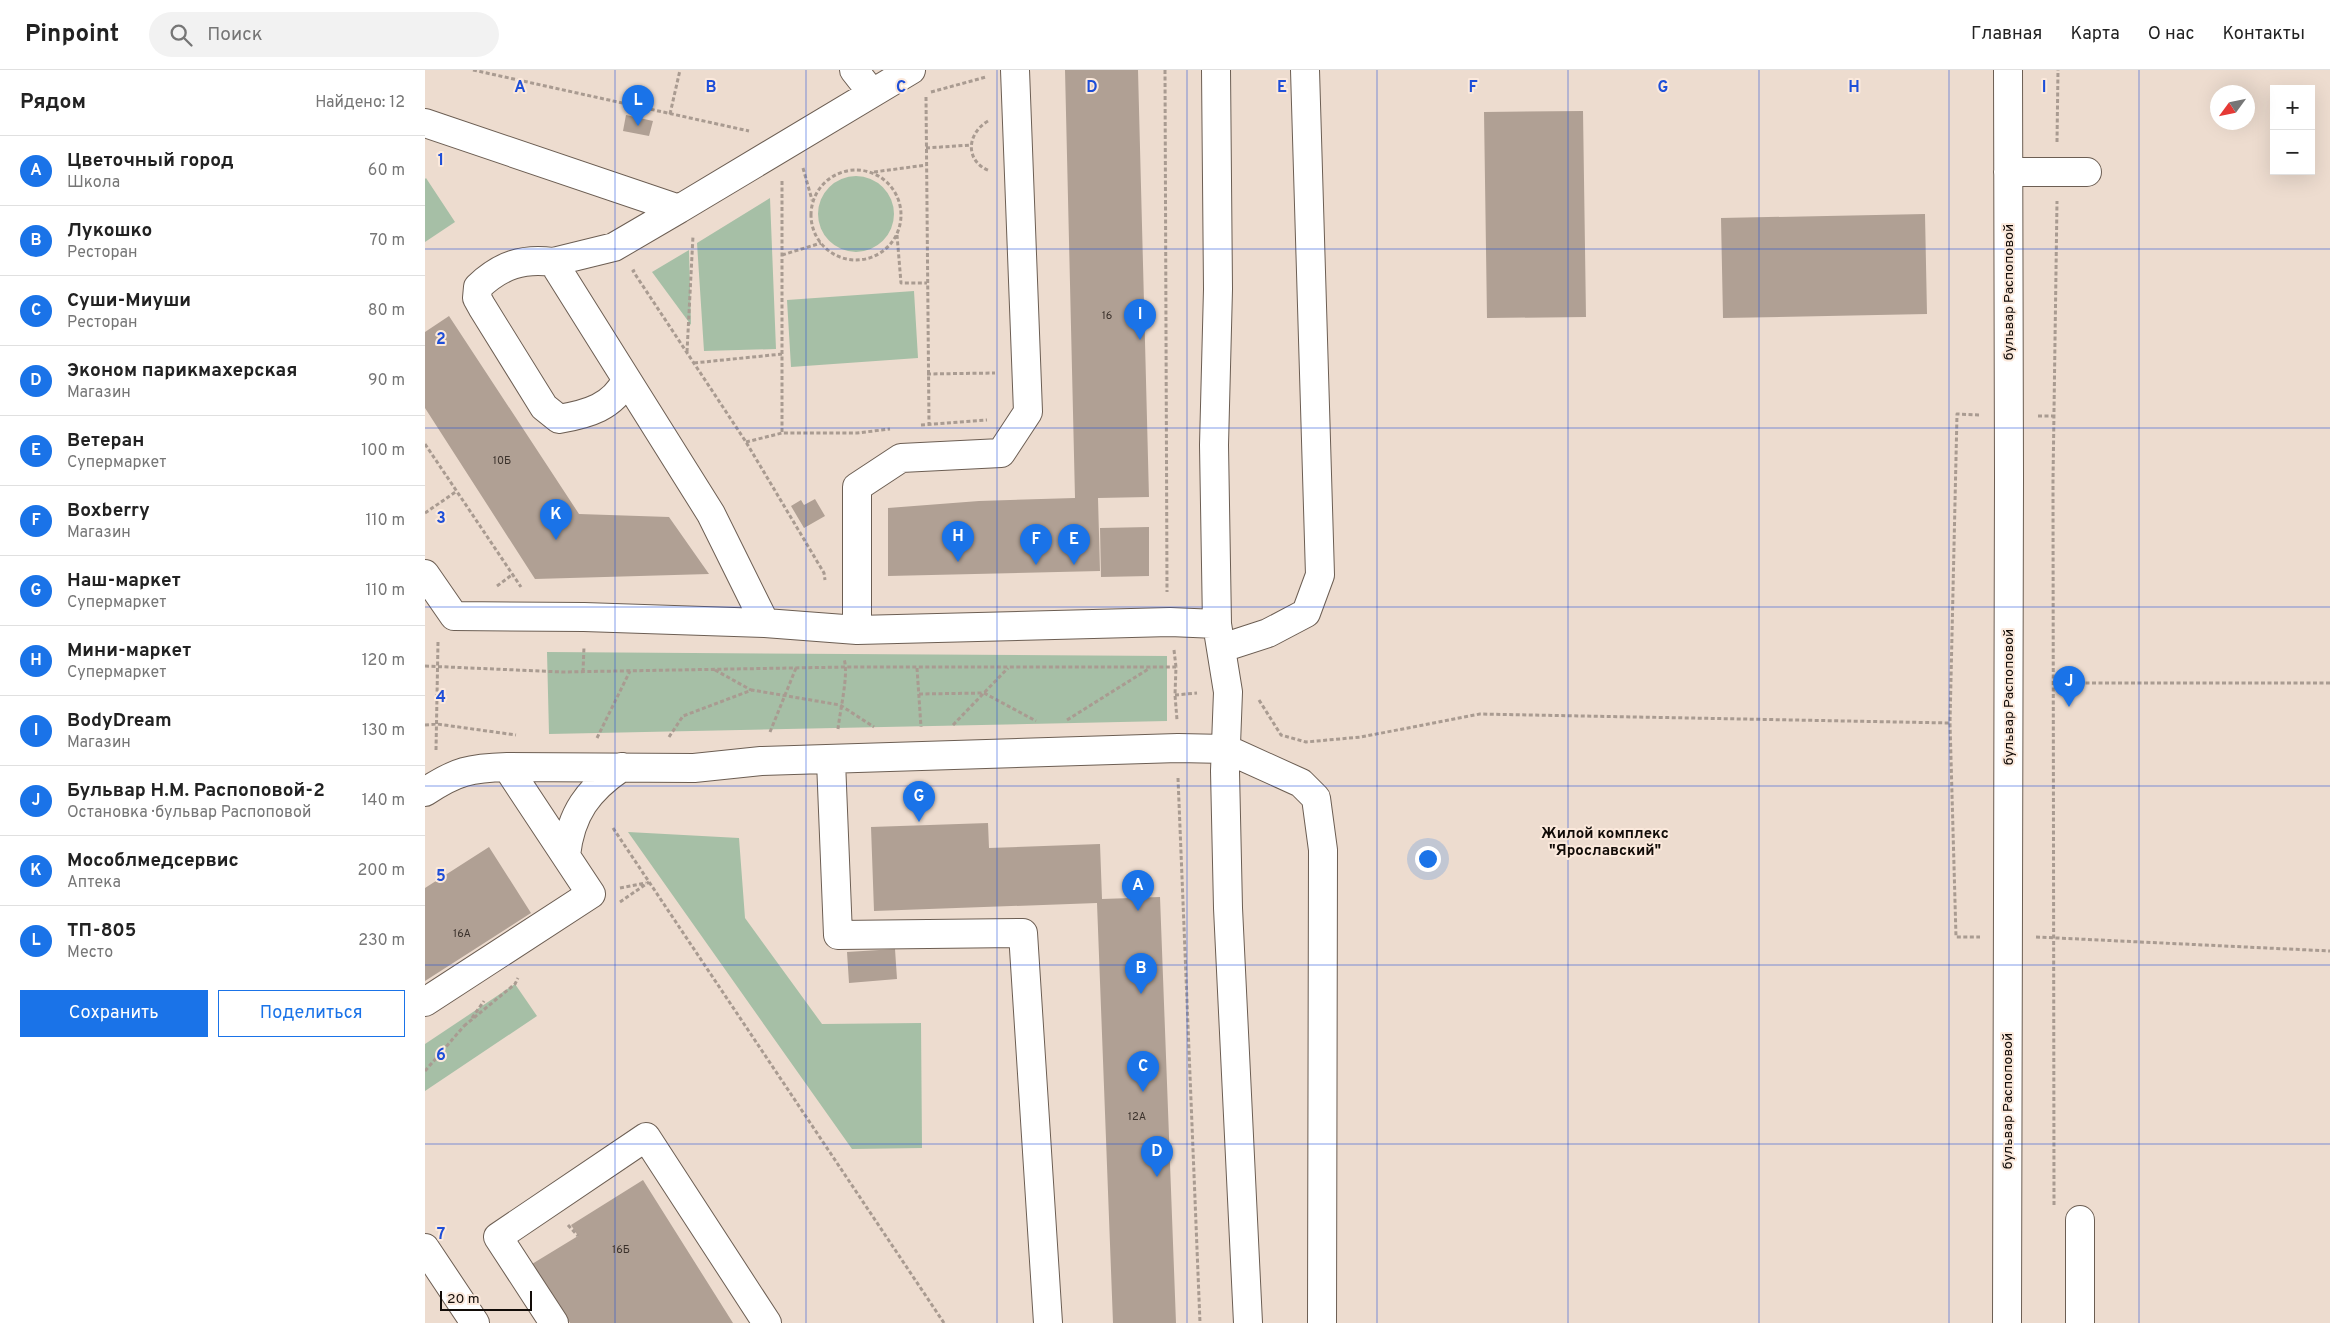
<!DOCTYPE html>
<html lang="ru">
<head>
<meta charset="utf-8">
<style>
	:root { --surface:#fff; --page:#f2f2f2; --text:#222; --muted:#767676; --line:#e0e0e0; --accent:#1a73e8 }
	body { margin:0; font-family:Overpass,sans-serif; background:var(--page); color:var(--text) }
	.controls { position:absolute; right:15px; top:15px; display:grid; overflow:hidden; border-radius:0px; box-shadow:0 5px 20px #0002 }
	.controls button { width:45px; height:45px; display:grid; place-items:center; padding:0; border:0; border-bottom:1px solid var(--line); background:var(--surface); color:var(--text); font:25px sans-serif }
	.compass { position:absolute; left:1785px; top:15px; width:45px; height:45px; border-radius:50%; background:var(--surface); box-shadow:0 5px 20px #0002; rotate:237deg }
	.scale { position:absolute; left:15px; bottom:12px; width:92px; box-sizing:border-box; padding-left:5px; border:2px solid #120c08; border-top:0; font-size:14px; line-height:18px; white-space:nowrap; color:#120c08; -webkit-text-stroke:4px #fbe9dc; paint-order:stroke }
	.you { position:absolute; left:1002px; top:788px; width:18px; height:18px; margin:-12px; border:4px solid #fff; border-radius:50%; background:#1a73e8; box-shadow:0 0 0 8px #1a73e833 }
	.badge { display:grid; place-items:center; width:32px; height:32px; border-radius:50%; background:var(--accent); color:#fff; font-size:16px; font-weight:700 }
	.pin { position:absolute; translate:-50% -41px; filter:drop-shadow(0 1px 2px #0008) }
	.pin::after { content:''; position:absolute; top:26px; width:18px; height:15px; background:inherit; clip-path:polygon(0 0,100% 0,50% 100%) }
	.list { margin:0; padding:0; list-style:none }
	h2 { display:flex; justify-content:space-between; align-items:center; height:65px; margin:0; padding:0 20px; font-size:21px }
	h2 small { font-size:16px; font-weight:400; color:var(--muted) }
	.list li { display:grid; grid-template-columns:32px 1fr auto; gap:15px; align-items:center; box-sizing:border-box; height:70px; padding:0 20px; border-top:1px solid var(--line) }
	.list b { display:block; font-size:19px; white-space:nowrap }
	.list p { margin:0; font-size:16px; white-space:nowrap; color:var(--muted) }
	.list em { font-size:16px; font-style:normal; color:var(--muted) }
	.actions { display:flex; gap:10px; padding:15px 20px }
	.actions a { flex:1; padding:11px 0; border:1px solid var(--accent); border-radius:0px; text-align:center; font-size:18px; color:var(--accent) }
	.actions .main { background:var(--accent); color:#fff }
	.icon { flex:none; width:28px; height:28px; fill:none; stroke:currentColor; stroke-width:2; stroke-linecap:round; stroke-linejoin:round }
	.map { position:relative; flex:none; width:1905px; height:1253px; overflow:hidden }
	header { display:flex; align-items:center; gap:30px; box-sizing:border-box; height:70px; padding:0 25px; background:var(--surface); border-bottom:1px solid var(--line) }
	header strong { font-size:24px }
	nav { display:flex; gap:28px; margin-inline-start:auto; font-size:18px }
	.search { width:350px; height:45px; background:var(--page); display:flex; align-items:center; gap:12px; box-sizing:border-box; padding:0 18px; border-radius:28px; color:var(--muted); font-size:19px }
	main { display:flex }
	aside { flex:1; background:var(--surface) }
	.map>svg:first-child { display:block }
	.green { fill:#a6bfa6 }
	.building { fill:#b0a094 }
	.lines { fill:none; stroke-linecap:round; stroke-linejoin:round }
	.minor-casing { stroke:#6c5e53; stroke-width:30 }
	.path { stroke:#a99b91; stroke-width:3; stroke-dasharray:4 2.5; stroke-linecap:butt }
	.minor { stroke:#fff; stroke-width:28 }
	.grid { fill:none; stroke:#1d4ed8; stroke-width:1; stroke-opacity:0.55 }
	.labels { text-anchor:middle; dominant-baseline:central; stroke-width:4; stroke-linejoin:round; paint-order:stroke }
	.number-label { font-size:11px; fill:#3a312b }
	.street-label { font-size:14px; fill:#120c08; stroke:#fbe9dc }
	.neighbourhood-label { font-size:15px; font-weight:bold; fill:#120c08; stroke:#fbe9dc }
	.grid-label { font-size:16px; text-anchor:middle; font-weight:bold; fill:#1d4ed8; stroke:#fbe9dc; stroke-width:4; stroke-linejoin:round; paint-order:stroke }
</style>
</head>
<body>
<header>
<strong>Pinpoint</strong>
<div class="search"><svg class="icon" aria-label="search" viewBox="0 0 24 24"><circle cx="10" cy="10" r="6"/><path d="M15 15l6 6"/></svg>Поиск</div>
<nav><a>Главная</a><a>Карта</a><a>О нас</a><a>Контакты</a></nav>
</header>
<main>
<aside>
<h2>Рядом<small>Найдено: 12</small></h2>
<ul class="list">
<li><span class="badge">A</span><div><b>Цветочный город</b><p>Школа</p></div><em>60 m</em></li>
<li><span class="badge">B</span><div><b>Лукошко</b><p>Ресторан</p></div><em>70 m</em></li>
<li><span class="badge">C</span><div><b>Суши-Миуши</b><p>Ресторан</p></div><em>80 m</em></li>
<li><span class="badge">D</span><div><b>Эконом парикмахерская</b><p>Магазин</p></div><em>90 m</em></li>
<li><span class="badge">E</span><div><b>Ветеран</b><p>Супермаркет</p></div><em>100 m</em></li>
<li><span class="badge">F</span><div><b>Boxberry</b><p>Магазин</p></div><em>110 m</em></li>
<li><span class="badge">G</span><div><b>Наш-маркет</b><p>Супермаркет</p></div><em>110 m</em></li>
<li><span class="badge">H</span><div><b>Мини-маркет</b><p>Супермаркет</p></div><em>120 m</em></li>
<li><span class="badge">I</span><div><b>BodyDream</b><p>Магазин</p></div><em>130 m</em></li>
<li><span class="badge">J</span><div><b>Бульвар Н.М. Распоповой-2</b><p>Остановка · бульвар Распоповой</p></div><em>140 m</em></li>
<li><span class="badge">K</span><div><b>Мособлмедсервис</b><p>Аптека</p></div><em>200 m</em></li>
<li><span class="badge">L</span><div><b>ТП-805</b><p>Место</p></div><em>230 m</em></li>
</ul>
<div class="actions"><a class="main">Сохранить</a><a>Поделиться</a></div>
</aside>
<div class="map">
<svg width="1905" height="1253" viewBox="0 0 1905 1253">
	<rect width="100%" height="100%" fill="#eddccf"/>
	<path class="green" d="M393 144a38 38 0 1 1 76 0a38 38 0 1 1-76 0Z
		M1 108 30 152 0 172V109Z
		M345 128 351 279 279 281 272 173Z
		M264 180 266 255 227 202Z
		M489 221 493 288 366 297 362 230Z
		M122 582 742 586V651L124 664Z
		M203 762 314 768 320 848 397 954 496 953 497 1078 427 1079Z
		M90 914 112 946 0 1021V974Z"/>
	<path class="building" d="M640 0H713L724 427 673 428 675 501 463 506V438L554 431 650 428Z
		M1158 41 1161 247 1062 248 1059 42Z
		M201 45 228 51 224 66 198 61Z
		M1500 144 1502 244 1298 248 1296 148Z
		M24 246 154 444 244 447 284 504 110 509 0 338V262Z
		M390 429 400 446 379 458 366 436 376 430 379 435Z
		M724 457V506L676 507 675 458Z
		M563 753 564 778 675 774 677 829 735 827 751 1253H688L672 833 449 841 446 757Z
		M64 777 106 843 0 911V818Z
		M470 879 472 909 424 913 422 882Z
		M218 1110 308 1253H145L107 1194 153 1166 146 1155Z"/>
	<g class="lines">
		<defs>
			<path id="minor" d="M429 0 447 23
				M791 0 793 219 789 375 792 554 803 622 800 701 803 838 823 1253
				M0 53 254 139 486 0
				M1583 102H1662
				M128 192 189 177 254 139
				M0 504 29 546 159 547 340 553 286 444 128 192C98 188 76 195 53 217L52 228 57 237 119 337 134 349C163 344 188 337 201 310
				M340 553 432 560 745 552 792 554
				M432 560V417L476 388 576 383 603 342 590 0
				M797 578 843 563 881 543 895 505 880 0
				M406 691 413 865 598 863 623 1253
				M82 697 269 698 336 691 753 678 801 679 876 713 891 728 898 780 897 1253
				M0 722C31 701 46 698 82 697L166 824 0 932
				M141 785C146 743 163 720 197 697
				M1655 1150V1253
				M0 1178 50 1253
				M129 1253 73 1167 221 1067 342 1253
				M1582 1253 1584 407 1583 0"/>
		</defs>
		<use href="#minor" class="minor-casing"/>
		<path class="path" d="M48 0 324 61
			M740 0 742 522
			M506 22 561 7
			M501 27 504 354
			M245 44 255 0
			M563 51C541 64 540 92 565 101
			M1632 72 1633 0
			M501 78 546 75
			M378 98 387 130
			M386 145a45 45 0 1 1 90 0a45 45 0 1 1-90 0Z
			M449 102 501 95
			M357 111V363
			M472 165 476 213H502
			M357 185 396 173
			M210 200 208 201 321 372 399 503 400 510
			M262 282 268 166
			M269 293 357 284
			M502 304 570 303
			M1554 345 1532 344 1525 653 1531 867H1555
			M1613 346H1630
			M496 355 562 350
			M321 372 357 363H432L465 359
			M0 374 96 517
			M0 443 32 421
			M72 516 88 504
			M749 580 751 597
			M0 596 137 602 422 597H751L750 625 752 650
			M492 598 496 657
			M290 600 326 620
			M158 602 159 577
			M1628 613H1905
			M494 624 559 623 611 651
			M750 625 772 623
			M834 630 856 665 881 672 936 667 1055 644 1525 653
			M642 650 725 598
			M0 655 12 654 91 665
			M528 655 583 598
			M413 659C415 640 424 604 419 589
			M345 662 371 598
			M244 667 258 646 327 620 415 635 449 657
			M172 668 205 601
			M11 680 13 572
			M753 708 775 1253
			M188 758 519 1253
			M195 818 221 813
			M195 832 224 812
			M1611 867 1905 881
			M47 948 59 931
			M39 956 90 914 93 908
			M0 1001 39 956
			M1629 1135 1628 411 1632 131
			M143 1155 153 1166"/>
		<use href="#minor" class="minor"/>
	</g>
	<path class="grid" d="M190 0V1253M381 0V1253M572 0V1253M762 0V1253M952 0V1253M1143 0V1253M1334 0V1253M1524 0V1253M1714 0V1253M0 179H1905M0 358H1905M0 537H1905M0 716H1905M0 895H1905M0 1074H1905"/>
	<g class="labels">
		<g class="number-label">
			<text x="682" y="246">16</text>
			<text x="77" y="391">10Б</text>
			<text x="37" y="864">16А</text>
			<text x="712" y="1047">12А</text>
			<text x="196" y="1180">16Б</text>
		</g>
		<g class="street-label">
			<text transform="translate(1584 222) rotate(-90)">бульвар Распоповой</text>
			<text transform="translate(1584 627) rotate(-90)">бульвар Распоповой</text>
			<text transform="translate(1583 1031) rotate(-90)">бульвар Распоповой</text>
		</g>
		<g class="neighbourhood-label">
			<text x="1180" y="764">Жилой комплекс<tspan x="1180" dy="17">"Ярославский"</tspan></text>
		</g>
	</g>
	<g class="grid-label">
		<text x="95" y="22">A</text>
		<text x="286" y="22">B</text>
		<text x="476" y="22">C</text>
		<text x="667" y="22">D</text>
		<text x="857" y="22">E</text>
		<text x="1048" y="22">F</text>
		<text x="1238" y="22">G</text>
		<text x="1429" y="22">H</text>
		<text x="1619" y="22">I</text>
		<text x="16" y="95">1</text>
		<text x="16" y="274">2</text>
		<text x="16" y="453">3</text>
		<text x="16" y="632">4</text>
		<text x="16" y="811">5</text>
		<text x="16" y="990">6</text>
		<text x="16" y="1169">7</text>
	</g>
</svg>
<div class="controls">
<button>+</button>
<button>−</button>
</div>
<svg class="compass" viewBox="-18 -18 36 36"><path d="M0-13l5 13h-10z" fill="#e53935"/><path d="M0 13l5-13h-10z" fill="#767676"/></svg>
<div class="scale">20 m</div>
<div class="you"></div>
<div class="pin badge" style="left:713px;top:841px">A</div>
<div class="pin badge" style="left:716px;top:924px">B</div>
<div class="pin badge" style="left:718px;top:1022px">C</div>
<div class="pin badge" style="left:732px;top:1107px">D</div>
<div class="pin badge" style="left:649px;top:495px">E</div>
<div class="pin badge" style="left:611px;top:495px">F</div>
<div class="pin badge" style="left:494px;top:752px">G</div>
<div class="pin badge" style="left:533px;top:492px">H</div>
<div class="pin badge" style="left:715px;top:270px">I</div>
<div class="pin badge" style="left:1644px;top:637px">J</div>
<div class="pin badge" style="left:131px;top:470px">K</div>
<div class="pin badge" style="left:213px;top:56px">L</div>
</div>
</main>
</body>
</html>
